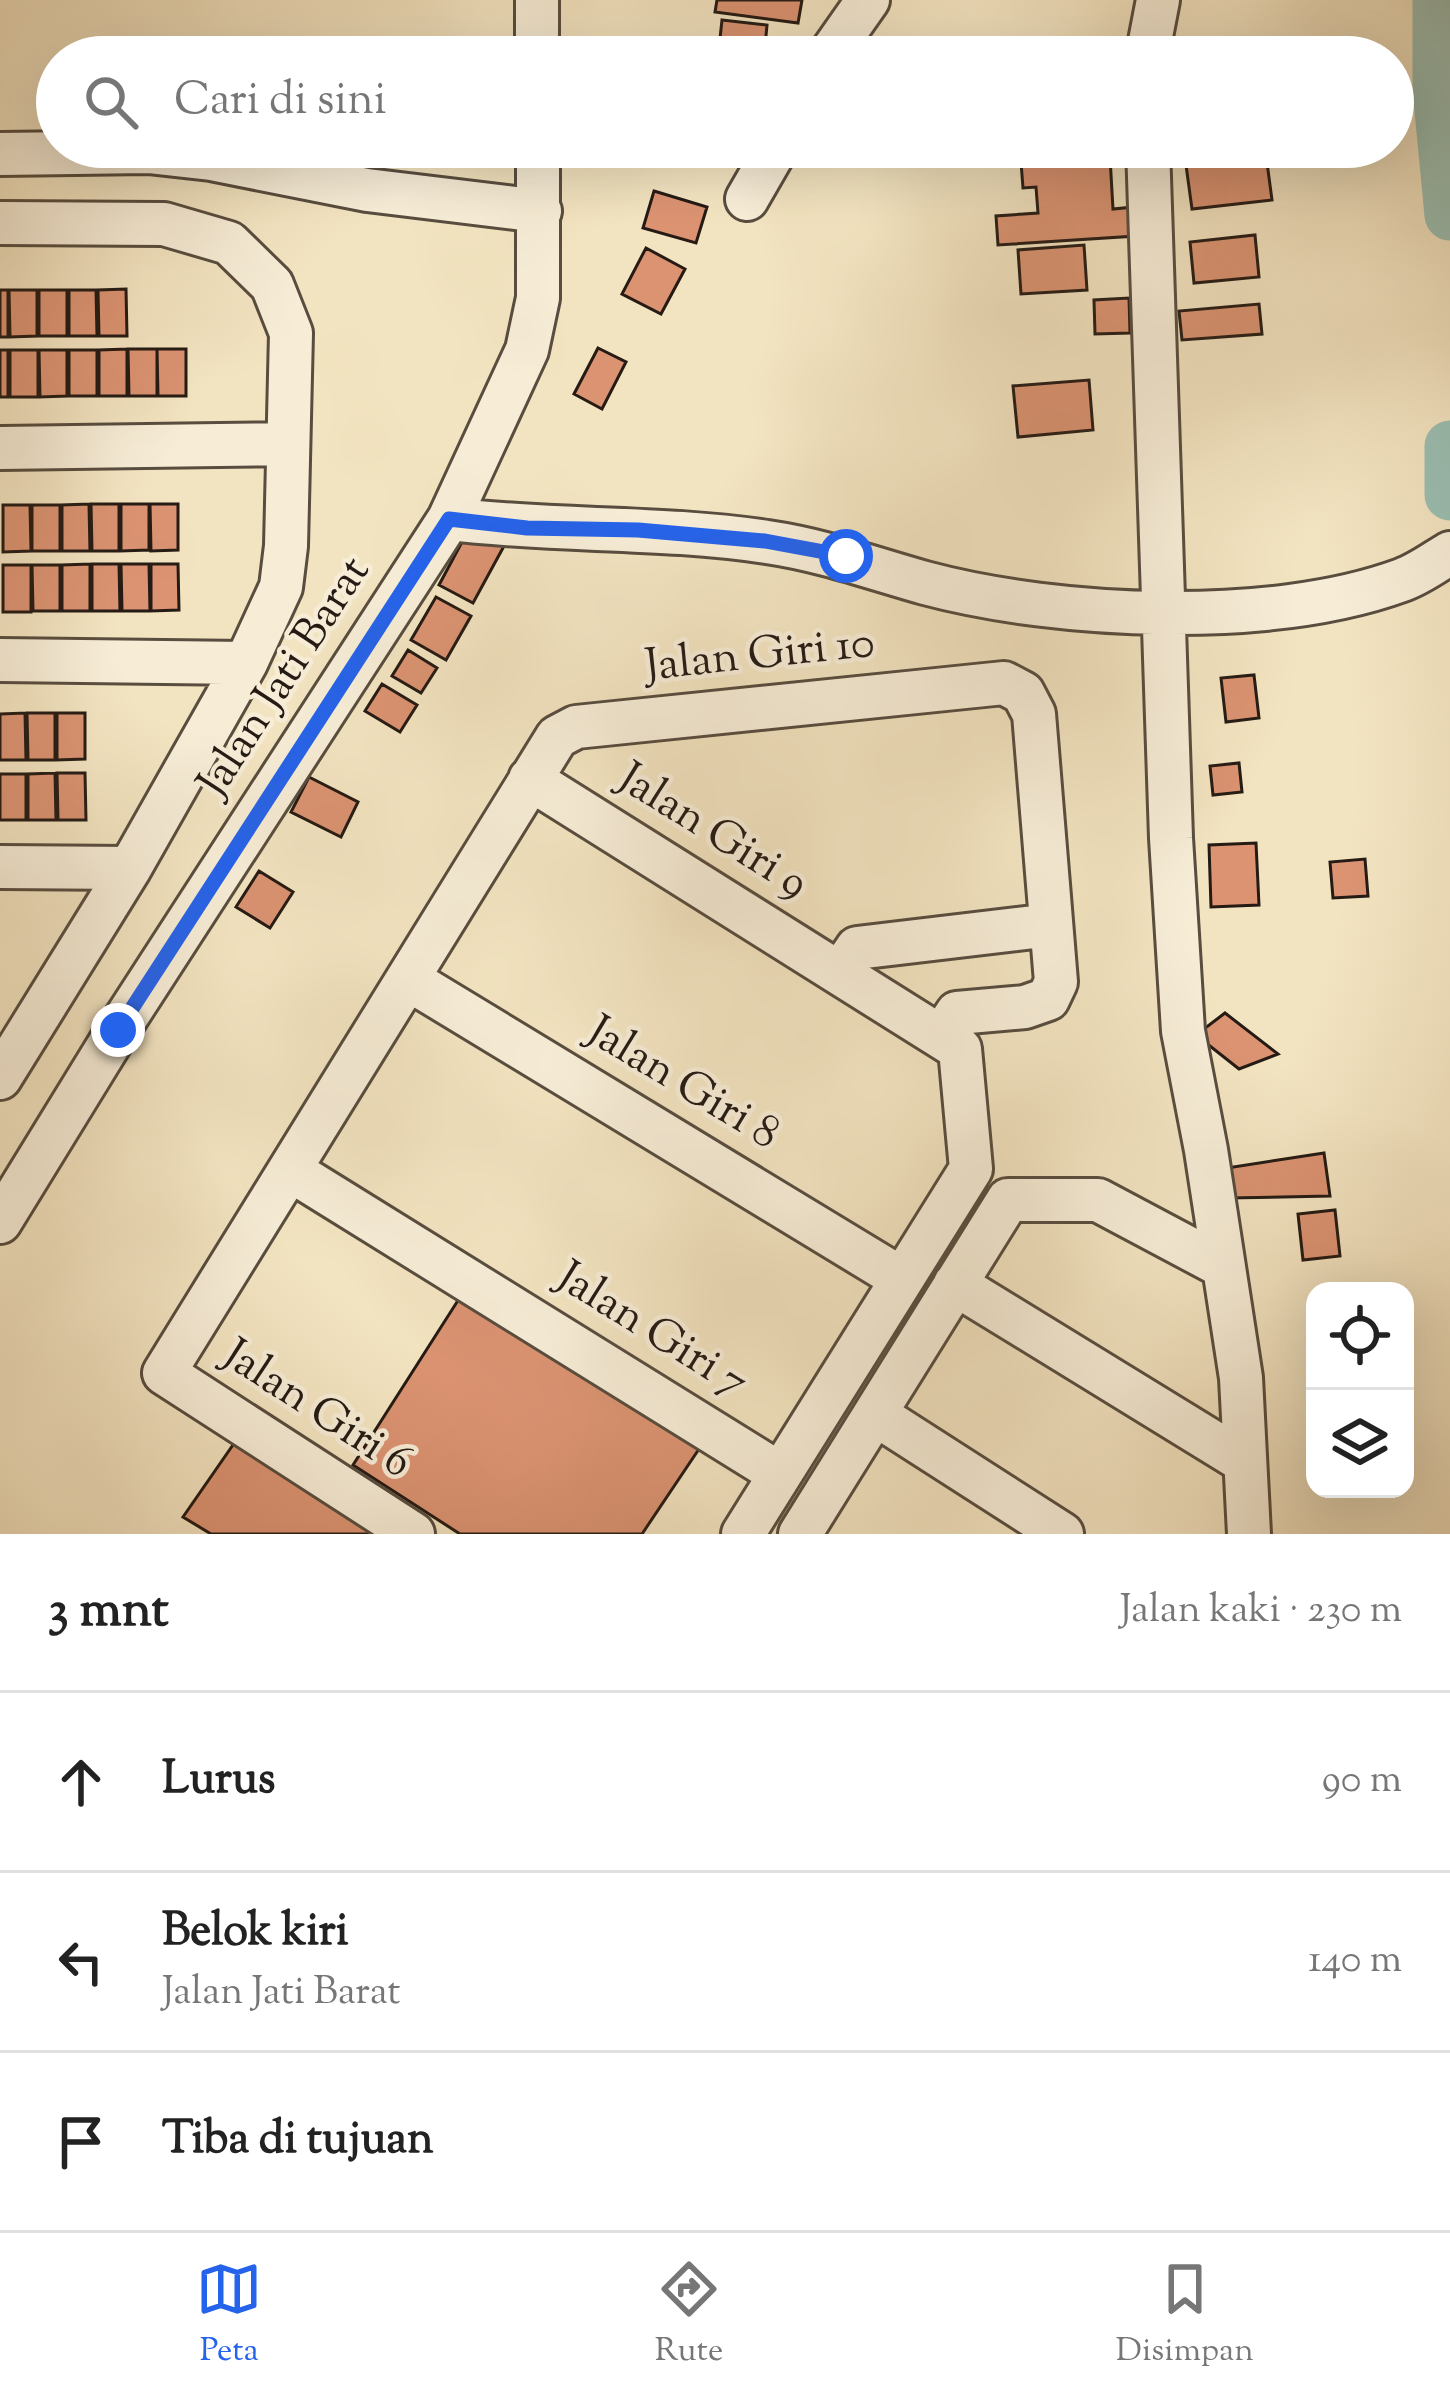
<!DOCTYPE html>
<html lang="id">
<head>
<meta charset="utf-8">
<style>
	:root { --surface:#fff; --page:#f6f6f6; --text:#222; --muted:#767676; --line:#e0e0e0; --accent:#2563eb }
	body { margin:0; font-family:"Sorts Mill Goudy",serif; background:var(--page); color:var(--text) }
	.controls { position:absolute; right:36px; bottom:36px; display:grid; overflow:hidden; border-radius:24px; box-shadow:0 12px 48px #0002 }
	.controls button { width:108px; height:108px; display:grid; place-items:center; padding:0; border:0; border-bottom:3px solid var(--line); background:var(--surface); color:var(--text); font:60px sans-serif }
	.stop { position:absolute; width:36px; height:36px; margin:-27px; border:9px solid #2563eb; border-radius:50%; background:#fff }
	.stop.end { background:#2563eb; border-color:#fff; box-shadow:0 3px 12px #0008 }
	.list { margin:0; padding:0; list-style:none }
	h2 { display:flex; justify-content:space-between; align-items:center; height:156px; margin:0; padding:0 48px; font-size:51px }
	h2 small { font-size:39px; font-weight:400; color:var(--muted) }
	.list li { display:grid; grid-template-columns:78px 1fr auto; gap:36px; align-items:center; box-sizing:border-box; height:180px; padding:0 48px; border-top:3px solid var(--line) }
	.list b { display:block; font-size:45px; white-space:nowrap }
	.list p { margin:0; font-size:39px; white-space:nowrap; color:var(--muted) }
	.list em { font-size:39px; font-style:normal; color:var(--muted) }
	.icon { flex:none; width:66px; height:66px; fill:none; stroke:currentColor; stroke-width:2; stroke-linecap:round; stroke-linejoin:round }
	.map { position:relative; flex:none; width:1450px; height:1534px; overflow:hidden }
	.search { position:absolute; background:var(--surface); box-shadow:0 12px 48px #0002; left:36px; right:36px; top:36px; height:132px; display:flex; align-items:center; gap:30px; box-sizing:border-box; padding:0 42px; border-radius:66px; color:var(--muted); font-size:45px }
	.sheet { height:696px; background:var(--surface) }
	nav { display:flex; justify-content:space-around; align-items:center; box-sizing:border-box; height:168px; border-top:3px solid var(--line); background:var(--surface); font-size:33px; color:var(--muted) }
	nav a { display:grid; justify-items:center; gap:6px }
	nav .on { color:var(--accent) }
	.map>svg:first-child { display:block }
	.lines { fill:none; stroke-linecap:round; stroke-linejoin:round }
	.river { stroke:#9bbfb3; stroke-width:51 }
	.building { fill:#db9372; stroke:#251b14; stroke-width:3 }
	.minor-casing { stroke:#584d3f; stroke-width:48 }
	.minor { stroke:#f7edd7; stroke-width:42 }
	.route { stroke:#2563eb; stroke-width:15 }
	.labels { text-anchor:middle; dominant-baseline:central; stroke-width:9; stroke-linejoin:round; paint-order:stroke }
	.street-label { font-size:45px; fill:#251b14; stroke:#f7edd7 }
</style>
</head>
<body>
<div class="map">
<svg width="1450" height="1534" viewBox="0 0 1450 1534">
	<rect width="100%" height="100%" fill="#f3e4c1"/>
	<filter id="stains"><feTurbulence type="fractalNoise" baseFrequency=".00167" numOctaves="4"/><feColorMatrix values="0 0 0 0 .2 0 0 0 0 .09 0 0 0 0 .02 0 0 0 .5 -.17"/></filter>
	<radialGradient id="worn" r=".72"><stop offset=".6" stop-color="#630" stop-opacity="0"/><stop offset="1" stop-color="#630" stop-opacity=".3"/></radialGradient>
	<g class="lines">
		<path class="river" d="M1438 0V89L1450 215
			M1450 446V495"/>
	</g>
	<path class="building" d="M717 0H802L798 23 715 12Z
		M722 20 767 25 764 57H718Z
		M1266 155 1272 200 1192 209 1186 165Z
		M1110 157 1113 209 1134 207 1136 236 998 245 996 216 1038 213 1036 187 1023 188 1021 162Z
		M654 191 707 207 696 243 643 228Z
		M1255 235 1259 277 1194 283 1190 242Z
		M1084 245 1087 290 1021 294 1018 250Z
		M646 248 685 269 661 314 622 294Z
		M126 289 127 336H99L98 290Z
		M0 290H8V337H0Z
		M9 290H37V336L10 337Z
		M39 290H67V336H39Z
		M69 290H96L97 336H69Z
		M1129 298 1130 333 1095 334 1094 300Z
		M1259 304 1262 334 1182 340 1179 311Z
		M598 348 626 362 602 409 574 394Z
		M127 349V396H99V350Z
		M128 349H157V396H129Z
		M157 349H186V396H158Z
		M0 350H8V397H0Z
		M10 350H38V397H10Z
		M39 350H67V396L40 397Z
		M69 350H97V396H69Z
		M1089 380 1093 430 1018 437 1013 386Z
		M89 504 90 551H62V505Z
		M91 504H119V551H92Z
		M121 504H149V550L121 551Z
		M150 504H178V550L151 551Z
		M3 505H30L31 551 3 552Z
		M32 505H60V551H32Z
		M470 527 504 546 473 603 439 585Z
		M90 564V611H62V565Z
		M92 564H119L120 611H92Z
		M121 564H149L150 611H122Z
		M151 564H178L179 610 151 611Z
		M3 565H31V612H3Z
		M32 565H60V611H33Z
		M436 597 471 616 446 660 411 640Z
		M408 650 437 668 421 693 392 676Z
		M1254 675 1259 718 1226 722 1221 678Z
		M382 684 417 705 400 732 365 711Z
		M25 713 26 760H0V714Z
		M27 713H55V760H28Z
		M57 713H85V759L57 760Z
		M1239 763 1242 792 1213 795 1210 766Z
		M55 773 56 820H28V774Z
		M57 773H85L86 820H58Z
		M0 774H26V820H0Z
		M309 777 358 802 341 837 291 812Z
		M1256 843 1259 905 1211 907 1209 845Z
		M1365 859 1368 896 1333 898 1330 862Z
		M259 871 293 892 270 928 236 907Z
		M1225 1013 1278 1054 1239 1069 1196 1035Z
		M1324 1153 1330 1196 1229 1198 1227 1168Z
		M1335 1210 1340 1256 1303 1260 1298 1214Z
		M464 1291 705 1440 642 1534H460L353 1465Z
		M235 1442 383 1534H211L183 1517Z"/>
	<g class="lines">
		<defs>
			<path id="minor" d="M537 0V57
				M828 57 868 0
				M1147 57 1158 0
				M1148 147 1171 838 1183 1031 1206 1150 1241 1378 1249 1534
				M0 154 148 152 211 159 367 190 540 211
				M747 199 777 147
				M0 223 164 224 229 243 272 285 291 333 286 546 281 587 246 663 130 868 0 1078
				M0 448 286 444
				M449 519C555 532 662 526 767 542 822 550 872 568 925 583 1060 619 1271 628 1402 580 1419 574 1435 562 1450 553
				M0 660 246 663
				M530 779 960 1049 971 1169 743 1534
				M0 867 130 868
				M840 973 857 948 1051 925
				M408 979 902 1279
				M290 1170 780 1474
				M0 1222 118 1030 449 519 527 350 538 298V147
				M955 1284 1245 1462
				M875 1414 1062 1534
				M413 1534 164 1373 557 737 576 727 1004 683 1023 693 1034 714 1056 982 1048 999 1025 1007 957 1013 941 1037
				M800 1534 1008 1200H1098L1224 1267"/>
		</defs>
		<use href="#minor" class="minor-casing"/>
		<use href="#minor" class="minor"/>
	</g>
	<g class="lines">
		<path class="route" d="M118 1030 449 519 527 528 638 530 765 541 846 556"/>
	</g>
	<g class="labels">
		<g class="street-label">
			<text transform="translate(760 657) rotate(-6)">Jalan Giri 10</text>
			<text transform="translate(286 678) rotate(-57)">Jalan Jati Barat</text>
			<text transform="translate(712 833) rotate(32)">Jalan Giri 9</text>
			<text transform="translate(682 1085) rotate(31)">Jalan Giri 8</text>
			<text transform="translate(651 1332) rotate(32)">Jalan Giri 7</text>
			<text transform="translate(316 1411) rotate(33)">Jalan Giri 6</text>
		</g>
	</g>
	<rect width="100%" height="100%" filter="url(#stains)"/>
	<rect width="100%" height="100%" fill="url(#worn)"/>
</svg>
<div class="controls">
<button><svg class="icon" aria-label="locate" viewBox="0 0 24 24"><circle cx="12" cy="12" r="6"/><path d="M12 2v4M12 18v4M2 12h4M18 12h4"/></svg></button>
<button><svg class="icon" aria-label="layers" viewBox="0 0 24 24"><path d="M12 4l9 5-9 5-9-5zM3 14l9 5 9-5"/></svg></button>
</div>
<div class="stop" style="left:846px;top:556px"></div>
<div class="stop end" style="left:118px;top:1030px"></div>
<div class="search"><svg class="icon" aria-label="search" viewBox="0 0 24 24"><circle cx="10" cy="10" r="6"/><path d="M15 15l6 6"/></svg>Cari di sini</div>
</div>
<section class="sheet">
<h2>3 mnt<small>Jalan kaki · 230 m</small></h2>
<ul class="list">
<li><svg class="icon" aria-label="ahead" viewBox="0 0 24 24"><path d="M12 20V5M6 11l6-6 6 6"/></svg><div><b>Lurus</b></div><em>90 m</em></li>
<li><svg class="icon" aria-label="left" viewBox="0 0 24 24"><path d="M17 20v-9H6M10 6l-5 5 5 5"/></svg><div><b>Belok kiri</b><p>Jalan Jati Barat</p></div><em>140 m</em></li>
<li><svg class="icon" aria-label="arrive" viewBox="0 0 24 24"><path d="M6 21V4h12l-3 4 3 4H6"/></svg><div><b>Tiba di tujuan</b></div></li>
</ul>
</section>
<nav>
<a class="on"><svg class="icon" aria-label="map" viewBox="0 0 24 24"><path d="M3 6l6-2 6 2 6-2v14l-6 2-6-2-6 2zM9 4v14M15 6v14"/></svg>Peta</a>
<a><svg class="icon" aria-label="directions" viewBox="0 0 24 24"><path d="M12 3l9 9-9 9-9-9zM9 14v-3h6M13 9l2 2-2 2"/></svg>Rute</a>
<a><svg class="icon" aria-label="saved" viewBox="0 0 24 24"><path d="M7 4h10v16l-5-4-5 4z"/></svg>Disimpan</a>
</nav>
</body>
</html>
